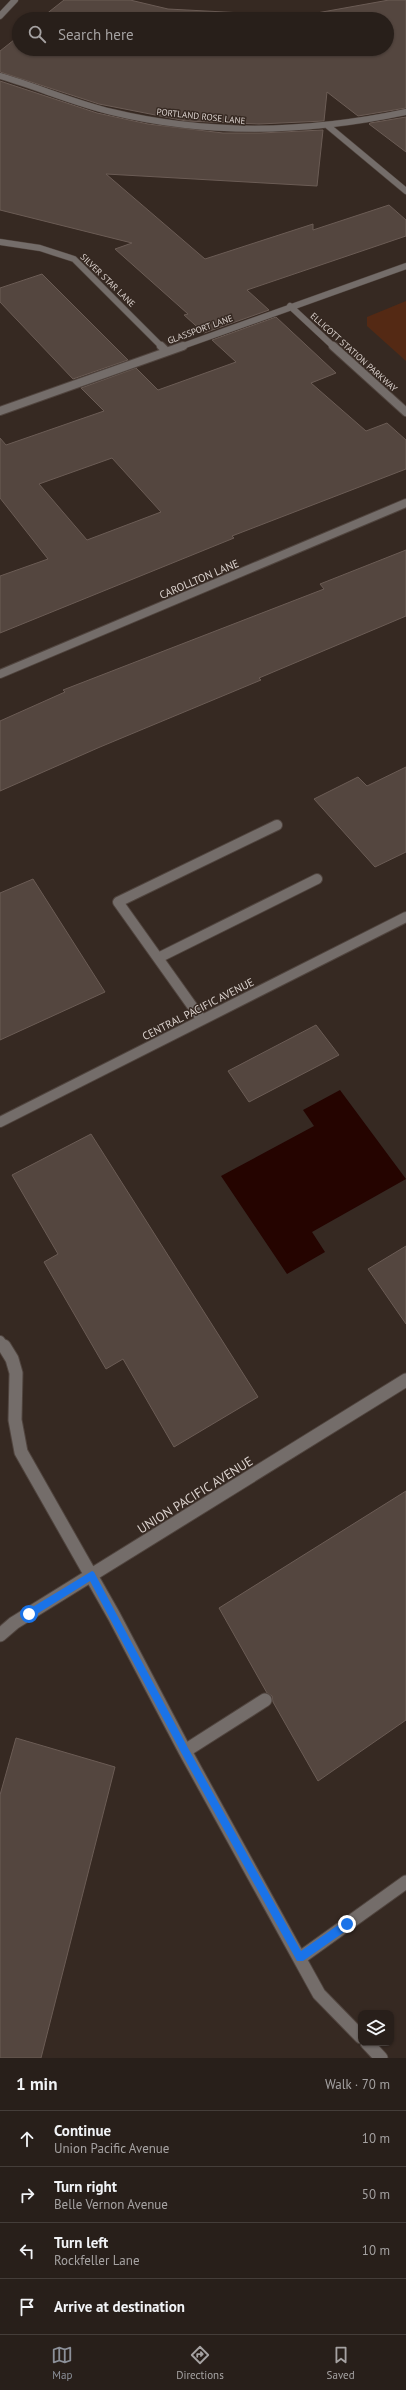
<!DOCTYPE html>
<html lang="en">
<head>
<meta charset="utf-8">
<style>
	:root { --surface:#281f1a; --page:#302723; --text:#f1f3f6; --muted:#a5a2a2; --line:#443d39; --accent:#8c9099 }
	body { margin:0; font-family:"PT Sans",sans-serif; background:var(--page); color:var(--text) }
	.controls { position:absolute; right:12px; bottom:12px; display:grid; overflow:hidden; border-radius:8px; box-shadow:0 1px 3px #0004 }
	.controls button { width:36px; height:36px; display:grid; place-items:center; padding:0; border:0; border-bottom:1px solid var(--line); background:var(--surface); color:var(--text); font:20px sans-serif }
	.stop { position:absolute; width:12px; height:12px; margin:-9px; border:3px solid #1a73e8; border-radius:50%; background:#fff }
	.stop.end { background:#1a73e8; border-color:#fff; box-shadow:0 1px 4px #0008 }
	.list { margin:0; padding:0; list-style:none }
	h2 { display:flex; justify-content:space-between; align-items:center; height:52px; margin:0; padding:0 16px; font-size:17px }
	h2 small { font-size:13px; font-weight:400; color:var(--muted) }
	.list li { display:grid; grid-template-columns:26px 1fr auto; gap:12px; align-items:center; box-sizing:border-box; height:56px; padding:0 16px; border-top:1px solid var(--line) }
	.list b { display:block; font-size:15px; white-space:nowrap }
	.list p { margin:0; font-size:13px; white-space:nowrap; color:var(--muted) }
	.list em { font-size:13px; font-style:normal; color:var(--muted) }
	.icon { flex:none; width:22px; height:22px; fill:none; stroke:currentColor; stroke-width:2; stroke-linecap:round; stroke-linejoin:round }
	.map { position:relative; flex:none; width:406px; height:2058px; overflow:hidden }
	.search { position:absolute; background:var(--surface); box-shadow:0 1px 3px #0004; left:12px; right:12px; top:12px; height:44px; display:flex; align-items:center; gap:10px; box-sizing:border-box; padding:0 14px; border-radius:22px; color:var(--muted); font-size:15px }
	.sheet { height:276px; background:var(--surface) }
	nav { display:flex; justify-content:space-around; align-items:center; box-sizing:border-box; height:56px; border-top:1px solid var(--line); background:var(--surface); font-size:11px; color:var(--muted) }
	nav a { display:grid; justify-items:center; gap:2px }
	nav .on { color:var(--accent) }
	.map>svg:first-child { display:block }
	.green { fill:#542914 }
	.water { fill:#250400 }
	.building { fill:#54463f; stroke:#6b5c55; fill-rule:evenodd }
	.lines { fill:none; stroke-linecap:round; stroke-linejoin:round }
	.minor-far3-casing { stroke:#50443e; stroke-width:7 }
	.minor-far2-casing { stroke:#50443e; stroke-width:10 }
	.minor-far1-casing { stroke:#50443e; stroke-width:12 }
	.minor-casing { stroke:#50443e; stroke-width:15 }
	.minor-far3 { stroke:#746d6a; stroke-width:6 }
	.minor-far2 { stroke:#746d6a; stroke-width:8 }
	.minor-far1 { stroke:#746d6a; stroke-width:10 }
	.minor { stroke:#746d6a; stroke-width:13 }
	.route { fill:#1a73e8 }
	.labels { text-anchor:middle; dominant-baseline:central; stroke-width:3; stroke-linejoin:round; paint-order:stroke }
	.far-street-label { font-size:9px; fill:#dbd2ce; stroke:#362922 }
	.street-label { font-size:11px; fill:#dbd2ce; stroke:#362922 }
	.near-street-label { font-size:13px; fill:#dbd2ce; stroke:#362922 }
</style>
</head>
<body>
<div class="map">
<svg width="406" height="2058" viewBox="0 0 406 2058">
	<rect width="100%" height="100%" fill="#362922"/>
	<path class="green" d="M406 301V361L367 326V317Z"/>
	<path class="water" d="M340 1090 406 1179 312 1232 325 1252 287 1274 221 1176 314 1126 303 1110Z"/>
	<path class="building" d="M64 0H130L168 9 300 16 389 0H406V108L358 116 327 92 324 121 259 124 186 121 99 104 0 72V51L19 36V49H387V19H40Z
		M0 81 97 113 148 124 223 133H260L323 130 317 186 106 174 205 259 313 224V230L389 205 406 220V236L247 290 269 310 204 333 184 315 188 314 115 249 132 243 0 210Z
		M406 117V152L369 124 370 123Z
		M42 274 128 360 73 379 0 302V288Z
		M276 317 336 373 311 383 366 431 387 423 406 440V469L232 536 234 538 0 633V576L48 559 0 498V438L6 445 104 411 81 388 136 368 158 390 236 362 212 340ZM112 458 161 512 87 540 39 484Z
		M406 550V616L259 678 261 680 100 747 0 791V721L65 692 63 690 324 589 320 584Z
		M406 767V852L375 867 314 799 358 777 367 786Z
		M33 879 105 992 0 1040V893Z
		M316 1025 339 1055 249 1102 228 1071Z
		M91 1134 258 1397 174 1447 123 1359 106 1369 44 1262 58 1254 12 1175Z
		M406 1246V1324L368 1269Z
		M406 1491V1720L318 1781 273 1702 272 1696 267 1693 219 1608Z
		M16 1738 115 1767 41 2058H0V1795Z"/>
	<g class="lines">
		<defs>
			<path id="minor-far3" d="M0 16 15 0
				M0 76C38 87 74 103 112 112 211 136 308 133 406 112
				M328 126 406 191
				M0 242 40 248 74 259 162 347
				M290 306 334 347
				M180 347 406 266"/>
			<path id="minor-far2" d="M161 346 166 351
				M333 346 406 412
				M0 411 183 346
				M0 674 406 503"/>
			<path id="minor-far1" d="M158 958 317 879
				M202 1020 118 902 277 825
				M0 1122 406 917
				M0 1341 4 1347"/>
			<path id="minor" d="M4 1346 12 1359 16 1373 15 1420 21 1452 114 1616 185 1751 319 1994 361 2037
				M0 1635 14 1623 406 1380
				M185 1751 265 1700
				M300 1958 406 1882
				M367 2043 381 2058"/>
		</defs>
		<use href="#minor-far3" class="minor-far3-casing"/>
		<use href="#minor-far2" class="minor-far2-casing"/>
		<use href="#minor-far1" class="minor-far1-casing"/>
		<use href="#minor" class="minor-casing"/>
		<use href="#minor-far3" class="minor-far3"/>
		<use href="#minor-far2" class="minor-far2"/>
		<use href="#minor-far1" class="minor-far1"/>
		<use href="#minor" class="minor"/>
	</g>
	<path class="route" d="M92 1571 94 1572 188 1748 301 1951 344 1921H350V1928L303 1961H297L182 1754 90 1581 32 1617H26V1611Z"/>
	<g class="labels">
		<g class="far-street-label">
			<text transform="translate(201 116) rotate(6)">PORTLAND ROSE LANE</text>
			<text transform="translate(108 280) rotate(44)">SILVER STAR LANE</text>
			<text transform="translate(200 329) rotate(-20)">GLASSPORT LANE</text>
			<text transform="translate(354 352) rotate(42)">ELLICOTT STATION PARKWAY</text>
		</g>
		<g class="street-label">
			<text transform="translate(199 579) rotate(-23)">CAROLLTON LANE</text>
			<text transform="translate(198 1009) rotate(-27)">CENTRAL PACIFIC AVENUE</text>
		</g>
		<g class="near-street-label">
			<text transform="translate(195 1495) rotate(-32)">UNION PACIFIC AVENUE</text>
		</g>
	</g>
</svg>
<div class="controls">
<button><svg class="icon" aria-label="layers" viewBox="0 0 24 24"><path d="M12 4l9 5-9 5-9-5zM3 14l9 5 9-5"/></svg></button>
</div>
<div class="stop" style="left:29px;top:1614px"></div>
<div class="stop end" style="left:347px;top:1924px"></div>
<div class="search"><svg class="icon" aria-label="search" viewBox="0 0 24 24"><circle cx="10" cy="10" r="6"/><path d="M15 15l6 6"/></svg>Search here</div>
</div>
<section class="sheet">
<h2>1 min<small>Walk · 70 m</small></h2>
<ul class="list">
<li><svg class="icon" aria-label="ahead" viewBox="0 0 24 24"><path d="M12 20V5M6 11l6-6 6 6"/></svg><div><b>Continue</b><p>Union Pacific Avenue</p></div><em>10 m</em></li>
<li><svg class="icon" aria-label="right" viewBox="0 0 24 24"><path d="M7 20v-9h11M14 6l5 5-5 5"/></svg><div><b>Turn right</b><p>Belle Vernon Avenue</p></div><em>50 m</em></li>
<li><svg class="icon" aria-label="left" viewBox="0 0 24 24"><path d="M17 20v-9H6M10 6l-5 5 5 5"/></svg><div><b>Turn left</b><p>Rockfeller Lane</p></div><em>10 m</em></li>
<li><svg class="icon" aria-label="arrive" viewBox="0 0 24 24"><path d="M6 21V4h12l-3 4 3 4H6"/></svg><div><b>Arrive at destination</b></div></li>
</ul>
</section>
<nav>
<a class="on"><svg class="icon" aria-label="map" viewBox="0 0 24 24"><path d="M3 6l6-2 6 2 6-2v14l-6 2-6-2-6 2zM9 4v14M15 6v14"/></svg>Map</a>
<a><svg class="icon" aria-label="directions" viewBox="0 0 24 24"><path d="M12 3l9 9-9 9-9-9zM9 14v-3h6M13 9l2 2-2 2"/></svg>Directions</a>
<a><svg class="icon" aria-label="saved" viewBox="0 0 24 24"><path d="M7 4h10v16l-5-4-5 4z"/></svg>Saved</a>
</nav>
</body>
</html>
